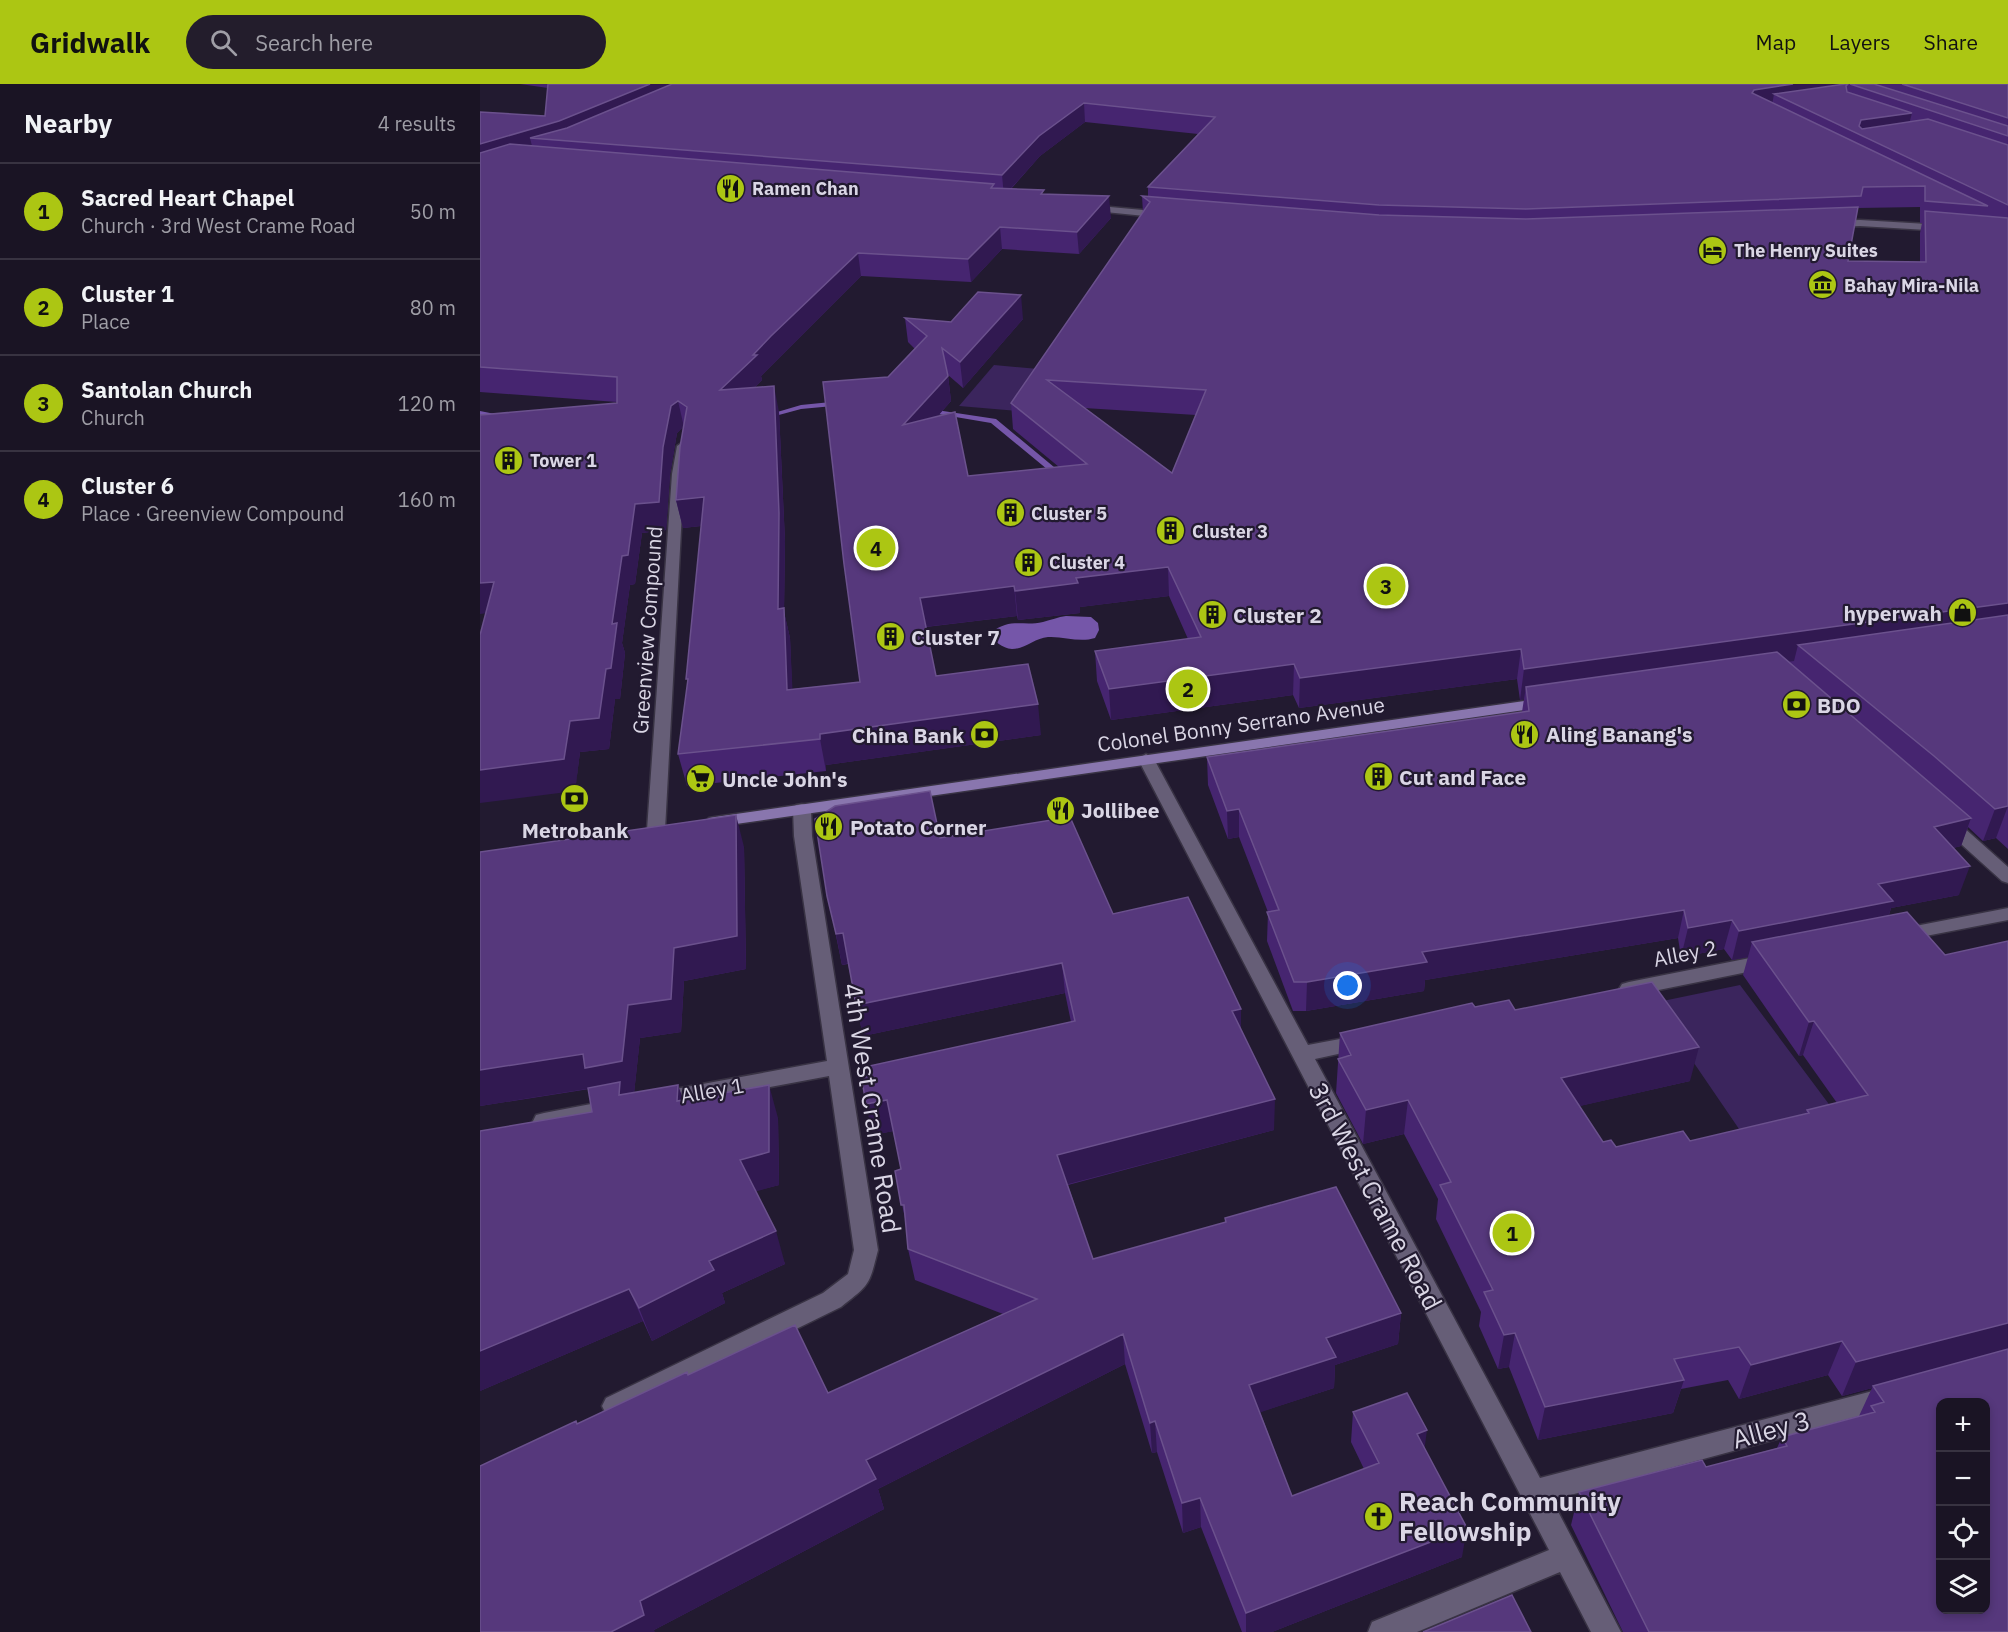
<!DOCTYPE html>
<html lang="en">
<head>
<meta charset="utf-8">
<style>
	:root { --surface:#1a1424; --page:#231d2c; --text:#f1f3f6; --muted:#9f9ea6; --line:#383341; --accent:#acc613 }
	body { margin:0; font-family:"IBM Plex Sans",sans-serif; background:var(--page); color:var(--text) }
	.controls { position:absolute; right:18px; bottom:18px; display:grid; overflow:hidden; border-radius:12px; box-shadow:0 3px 9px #0003 }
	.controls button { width:54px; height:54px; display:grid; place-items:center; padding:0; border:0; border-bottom:2px solid var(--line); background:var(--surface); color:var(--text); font:30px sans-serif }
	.you { position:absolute; left:868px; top:902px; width:21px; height:21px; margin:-15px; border:4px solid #fff; border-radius:50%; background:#1a73e8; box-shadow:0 0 0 9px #1a73e833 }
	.badge { display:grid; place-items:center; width:39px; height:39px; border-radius:50%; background:var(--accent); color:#111; font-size:20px; font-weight:700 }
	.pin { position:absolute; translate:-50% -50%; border:3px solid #fff; box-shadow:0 2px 6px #0006 }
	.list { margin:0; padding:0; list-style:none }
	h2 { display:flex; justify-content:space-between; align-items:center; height:78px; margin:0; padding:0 24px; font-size:26px }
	h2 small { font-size:20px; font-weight:400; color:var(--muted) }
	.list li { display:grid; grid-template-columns:39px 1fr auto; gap:18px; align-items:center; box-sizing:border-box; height:96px; padding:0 24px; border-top:2px solid var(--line) }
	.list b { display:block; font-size:22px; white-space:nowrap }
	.list p { margin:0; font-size:20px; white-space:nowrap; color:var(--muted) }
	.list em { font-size:20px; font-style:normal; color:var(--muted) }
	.icon { flex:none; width:33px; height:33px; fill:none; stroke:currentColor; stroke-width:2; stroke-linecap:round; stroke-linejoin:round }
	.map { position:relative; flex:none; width:1528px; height:1548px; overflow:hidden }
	header { display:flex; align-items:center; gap:36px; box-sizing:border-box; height:84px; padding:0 30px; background:var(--accent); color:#111 }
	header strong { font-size:28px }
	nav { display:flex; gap:33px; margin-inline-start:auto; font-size:21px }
	.search { width:420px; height:54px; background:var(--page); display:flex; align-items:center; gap:15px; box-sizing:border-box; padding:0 21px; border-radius:33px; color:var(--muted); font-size:22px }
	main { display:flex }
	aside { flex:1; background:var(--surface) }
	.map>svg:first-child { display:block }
	.green { fill:#3b255d }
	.water { fill:#7556a9 }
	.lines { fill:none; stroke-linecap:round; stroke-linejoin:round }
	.stream { fill:#7556a9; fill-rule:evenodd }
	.minor-casing { stroke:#393344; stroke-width:3 }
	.major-casing { stroke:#393344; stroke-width:3 }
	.minor { fill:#665e77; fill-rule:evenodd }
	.major { fill:#8976ae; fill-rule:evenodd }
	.wall { fill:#462570; fill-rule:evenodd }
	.shaded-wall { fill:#311951 }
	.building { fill:#56387c; stroke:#6b518d; stroke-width:1.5; fill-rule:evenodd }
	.labels { text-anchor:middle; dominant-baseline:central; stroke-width:4.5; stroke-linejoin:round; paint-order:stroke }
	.far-poi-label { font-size:18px; font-weight:bold; fill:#dad6e5; stroke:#221a30; text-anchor:start }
	.poi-label { font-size:21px; font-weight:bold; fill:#dad6e5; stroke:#221a30; text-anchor:start }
	.street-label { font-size:21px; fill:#dad6e5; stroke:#221a30 }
	.near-street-label { font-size:26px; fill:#dad6e5; stroke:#221a30 }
	.near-poi-label { font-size:26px; font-weight:bold; fill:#dad6e5; stroke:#221a30; text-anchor:start }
</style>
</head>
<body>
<header>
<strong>Gridwalk</strong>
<div class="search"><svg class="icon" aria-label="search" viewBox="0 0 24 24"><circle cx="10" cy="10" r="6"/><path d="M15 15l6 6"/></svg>Search here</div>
<nav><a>Map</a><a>Layers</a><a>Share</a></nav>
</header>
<main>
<aside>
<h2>Nearby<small>4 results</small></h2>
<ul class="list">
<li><span class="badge">1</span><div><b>Sacred Heart Chapel</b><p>Church · 3rd West Crame Road</p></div><em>50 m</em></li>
<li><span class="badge">2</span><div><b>Cluster 1</b><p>Place</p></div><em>80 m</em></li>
<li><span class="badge">3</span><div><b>Santolan Church</b><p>Church</p></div><em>120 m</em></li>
<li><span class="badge">4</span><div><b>Cluster 6</b><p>Place · Greenview Compound</p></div><em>160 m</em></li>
</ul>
</aside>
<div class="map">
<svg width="1528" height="1548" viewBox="0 0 1528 1548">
	<rect width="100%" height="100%" fill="#221a30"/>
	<path class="green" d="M514 281 570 286 538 327 479 322Z
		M1260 901 1366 1043 1272 1064 1173 919Z"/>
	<path class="water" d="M586 532 611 533 618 539 619 546 615 554C599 559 584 552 568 553 555 554 545 565 532 565 522 564 514 558 511 549 530 533 543 543 563 538 571 536 578 533 586 532Z"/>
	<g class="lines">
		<path class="stream" d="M361 317 365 319 364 321 321 325 284 335 280 333 321 321Z
			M443 324 516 335 586 393 579 395 511 339 446 328 442 326Z
			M0 327 25 332 26 334 22 336 0 331Z"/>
		<defs>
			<path id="minor" d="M608 121 685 128 689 131 685 134 605 126V122Z
				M1380 136 1464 141 1469 144 1464 147 1380 142 1350 143 1345 140 1350 137Z
				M203 358 209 362 204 390 185 746 182 750H170L167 746 192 390 197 362Z
				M666 670 674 675 828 961 881 951 888 953 891 958 888 963 881 965 835 975 1060 1394 1408 1303 1417 1306 1421 1314 1417 1322 1408 1325 1072 1416 1141 1548H1111L1080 1488 937 1548H888L892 1538 1069 1466 658 675Z
				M322 720 328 721 331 725 332 752 398 1166C389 1202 390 1200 361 1223L135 1334 126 1330 122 1322 126 1314 343 1209 368 1190 374 1166 349 992 179 1024 171 1022 168 1016 171 1010 179 1008 347 977 314 752 313 725 316 721Z
				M1467 733 1473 734 1528 783V799L1522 797 1461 742 1458 738 1461 734Z
				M1528 824V836L1420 857 1413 856 1410 851 1413 846 1420 845Z
				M1290 870 1297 872 1300 877 1297 882 1149 912 1142 910 1139 905 1142 900 1149 898Z
				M137 1015 145 1017 148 1023 145 1029 64 1045 56 1043 53 1037 56 1031 64 1029Z"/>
			<path id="major" d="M1066 614 1074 619 1072 622 235 743 229 742 226 738 229 734 235 733Z"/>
		</defs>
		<use href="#minor" class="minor-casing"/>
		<use href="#major" class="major-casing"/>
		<use href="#minor" class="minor"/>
		<use href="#major" class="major"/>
	</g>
	<path class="wall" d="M40 0H1528V765L1516 754 1503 757 1488 743 1481 762 1473 764 1479 811 1411 824 1409 831 1528 1548H1143L1091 1441 1099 1408 1226 1383 1297 1364 1302 1353 1379 1332 1392 1304 1362 1312 1348 1291 1259 1315 1248 1296 1201 1305 1193 1329 1058 1356 1029 1283 1018 1285 999 1242 1001 1228 956 1135 958 1115 924 1050 883 1060 856 1009 860 949 995 923 1035 926 1210 997 1099 1022 1123 1058 1136 1063 1210 1057 1326 1030 1327 1026 1357 1019 1323 971 1319 972 1263 891 1268 873 1252 876 1244 865 1201 873 1198 854 945 896 944 907 826 927H813L787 857 788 828 759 753 748 755 728 701 727 673 1042 628 1044 615 1040 616 1037 595 819 624 813 611 631 636 617 597 615 567 708 555 689 512 600 523V529L538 536 537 532 446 543 456 592 561 651 346 681V687L207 702 198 670 208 601 221 442 203 444 196 416 203 343 197 349 190 390 186 446 162 449 155 500 150 501 142 559 145 569 140 615H135L129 665 100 668 95 707 137 318 0 308V28L65 32 68 4ZM605 38 718 50 668 103V113L662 112 663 129 531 319 533 345 579 383 488 392 457 333 471 317 468 291 483 304 543 235 471 238 425 234 428 258 435 265 408 293 380 598 312 605 310 554 304 528 305 457 299 328 275 303 282 296 281 292 381 192 491 198 522 165 599 170 631 134 565 111 531 105 560 72ZM1440 123V139H1442L1440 149V178L1368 177 1378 124ZM604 324 716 331 692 389Z
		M460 754 633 830 761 946 794 1046 588 1101 613 1175 745 1139V1134L921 1229 918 1260 855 1281 854 1304 780 1328 812 1412 884 1385 871 1358 873 1328 944 1363 982 1473 792 1548H762L721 1443 703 1449 677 1368 672 1369 645 1280 398 1405 404 1425 174 1546 97 1340 208 1291 348 1309 523 1230 435 1196 428 1165 427 1144 415 1087 421 1085 413 1047 393 1051 386 1020 591 938 585 909 383 952 368 880 362 881 354 842Z
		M264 763 266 885 204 897 201 948 160 954 154 1009 198 1001 203 1016 298 1034 299 1101 275 1107 305 1180 242 1209 245 1219 172 1257 163 1237 0 1307 112 1028 109 1005 0 1022V768Z"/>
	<path class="shaded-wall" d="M170 0H217L84 56 50 54 53 66 0 82V60Z
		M1313 0H1365L1294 10 1292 21 1272 9 1274 6Z
		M604 19 605 38 560 72 524 112 522 91 559 52Z
		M1432 29 1427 48 1378 50 1381 36Z
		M629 112 631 134 599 170 597 148Z
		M520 143 522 165 491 198 488 175Z
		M378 169 381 192 281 292 282 296 246 332 240 306 291 252Z
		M541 211 543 235 483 304 480 278Z
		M468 292 471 317 427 367 423 341Z
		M294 302 299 328 305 457 304 528 310 554 314 637 307 606 298 525Z
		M198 317 204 343 197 349 190 390 186 446 162 449 155 500 150 501 142 559 145 569 140 615H135L129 665 100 668 95 707 0 719V686L90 637 126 585 142 472 155 420 183 363 191 322Z
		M224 413 230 441 203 444 196 416Z
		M688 483 689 512 600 523V529L538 536 535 507 596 494Z
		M14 498 24 527 0 530V499Z
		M534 502 537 532 444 543 440 514Z
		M1528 519V548L1318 561 1314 577 1048 615 1046 603 1044 615 1040 616 1044 585Z
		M1041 565 1037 595 819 624 820 594Z
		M814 580 813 611 631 636 629 605Z
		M558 620 561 651 346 681V687L340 655V650Z
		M1528 722 1516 754 1503 757 1515 725Z
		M759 725V753L748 755 747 727Z
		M256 731 264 763 266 885 204 897 201 948 160 954 154 1010 145 1012 113 1004 0 1022V986L148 921 194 864Z
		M1491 734 1481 762 1444 771 1454 743Z
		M1490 782 1479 811 1411 824 1404 846 1272 858 1268 873 1252 876 1259 847 1398 800Z
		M1204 826 1198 854 945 896 944 907 826 927 827 898 942 868Z
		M1252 836 1244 865 1201 873 1208 844Z
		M363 849 369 879 362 881 356 850Z
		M582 879 585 909 383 952 376 921Z
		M761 925V955L752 927Z
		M1334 937 1323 971 1319 972 1329 938Z
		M1219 963 1210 997 1074 1028 1081 994Z
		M198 1001 209 1034 197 1017Z
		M289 1001 298 1034 299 1101 270 1109 260 1076Z
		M795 1015 794 1046 581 1102 577 1071Z
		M407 1016 414 1047 393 1051 386 1020Z
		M928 1016 924 1050 883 1060 886 1026Z
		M296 1147 305 1180 242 1209 245 1219 172 1257 159 1224 229 1177Z
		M149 1205 163 1237 0 1307V1267Z
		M921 1229 918 1260 855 1281 854 1304 769 1332V1301L846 1254Z
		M1528 1239V1269L1393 1302 1392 1304 1362 1312 1376 1278Z
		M1035 1249 1029 1283 1018 1285 1024 1251Z
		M643 1250 645 1280 398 1405 404 1425 174 1546 175 1548H131L160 1517 386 1376Z
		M1362 1257 1348 1291 1259 1315 1271 1281Z
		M1204 1296 1193 1329 1058 1356 1065 1323Z
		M675 1337 677 1368 672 1369 670 1339Z
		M947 1346 943 1376 937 1350Z
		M720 1414 721 1443 703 1449 702 1419Z
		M987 1444 982 1473 792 1548H766V1529Z"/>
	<path class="building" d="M68 0H170L79 37 0 60V28L65 32Z
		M192 0H1313L1274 6 1272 9 1508 122 1445 117V102L1383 103 1381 112 1046 125 899 121 668 103 735 33 604 19 559 52 522 91 50 54 87 44Z
		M1365 0H1368L1366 2 1367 8 1432 29 1381 36 1379 42 1382 45 1448 35 1528 61V121L1294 10Z
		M1370 0H1394L1528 42V52Z
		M1422 0H1528V34Z
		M30 60 514 100 511 104 564 106 561 110 629 112 597 148 520 143 488 175 378 169 291 252 273 271H277L240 306 294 302 299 429 298 525 304 524 307 606 380 598 364 480 343 298 408 293 447 252 425 234 471 238 498 208 541 211 480 278 462 264 468 292 423 341 475 328 488 392 607 380 531 319 670 118 662 112 899 131 1046 135 1378 123 1368 177 1446 178 1445 127 1528 134V519L1044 585 1041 565 820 594 814 580 629 605 615 567 721 553 688 483 596 494 598 499 535 507 534 502 440 514 456 592 548 580 558 620 340 650V655L198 670 208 595H206L224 413 196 416 200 363 207 323 198 317 191 322 183 363 179 418 155 420 148 471 142 472 132 540 137 539 131 584 126 585 119 634 90 637 84 675 0 686V551L14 498 0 499V331L137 319V293L0 283V69ZM567 296 726 306 692 389Z
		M1528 531V722L1515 725 1454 672 1318 561Z
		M1297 568 1491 734 1454 743 1490 782 1398 800 1413 817 1259 847 1252 836 1208 844 1204 826 942 868 947 878 827 898H814L787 828 799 826 759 725 747 727 727 673 1049 627 1046 603Z
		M450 707 460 754 590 733 633 830 708 813 761 925 752 927 795 1015 577 1071 613 1175 746 1138 745 1134 856 1103 921 1229 846 1254 856 1273 769 1301 812 1412 899 1379 873 1328 927 1309 947 1346 937 1350 987 1444 766 1529 720 1414 702 1419 675 1337 670 1339 643 1250 386 1376 396 1395 160 1517 164 1531 131 1548H0V1382L96 1337 97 1340 207 1288 208 1291 315 1241 348 1309 557 1215 428 1165 424 1121H421L415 1087 421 1085 407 1016 386 1020 380 984 595 937 582 879 376 921 363 849 356 850 347 812 335 735 355 722Z
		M256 731 257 852 194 864 191 915 148 921 142 977 105 984 103 970 0 986V768Z
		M1427 828 1465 871 1528 857V1239L1376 1278 1362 1257 1271 1281 1259 1263 1194 1275 1204 1296 1065 1323 1035 1249 1024 1251 1004 1208 1013 1206 960 1101 971 1098 928 1016 886 1026 858 975 871 971 860 949 992 919 995 923 1029 916 1035 926 1172 898 1219 963 1081 994 1123 1058 1131 1056 1136 1063 1203 1047 1210 1057 1329 1029 1327 1026 1388 1011 1334 937 1329 938 1272 858Z
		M140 998 139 1011 198 1001 197 1017 289 1001V1068L260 1076 296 1147 229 1177 234 1186 159 1224 149 1205 0 1267V1047L112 1028 108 1004Z
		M1528 1265V1548H1169L1099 1408 1222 1376 1226 1383 1307 1362 1302 1353 1395 1328 1391 1322 1404 1318 1393 1302ZM1461 1318H1506V1526H1461Z
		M1032 1511 1051 1548H943Z"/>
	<defs>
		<symbol id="restaurant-disc" viewBox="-11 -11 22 22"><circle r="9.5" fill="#acc613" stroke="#221a30"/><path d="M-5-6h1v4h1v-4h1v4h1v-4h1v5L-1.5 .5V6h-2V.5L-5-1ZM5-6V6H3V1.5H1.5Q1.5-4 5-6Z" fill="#111"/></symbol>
		<symbol id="hotel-disc" viewBox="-11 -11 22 22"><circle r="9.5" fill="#acc613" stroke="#221a30"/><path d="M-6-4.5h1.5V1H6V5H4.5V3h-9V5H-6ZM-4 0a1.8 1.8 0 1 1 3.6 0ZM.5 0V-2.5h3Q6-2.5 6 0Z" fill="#111"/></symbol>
		<symbol id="museum-disc" viewBox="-11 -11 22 22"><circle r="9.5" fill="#acc613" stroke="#221a30"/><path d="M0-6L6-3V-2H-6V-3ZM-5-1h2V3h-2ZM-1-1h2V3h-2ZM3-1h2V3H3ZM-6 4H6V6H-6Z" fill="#111"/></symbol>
		<symbol id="building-disc" viewBox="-11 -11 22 22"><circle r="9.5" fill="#acc613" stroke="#221a30"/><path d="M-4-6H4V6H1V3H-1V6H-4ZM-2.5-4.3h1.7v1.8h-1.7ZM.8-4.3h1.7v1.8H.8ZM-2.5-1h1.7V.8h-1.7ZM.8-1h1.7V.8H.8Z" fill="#111"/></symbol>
		<symbol id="shop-disc" viewBox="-11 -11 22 22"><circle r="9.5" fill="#acc613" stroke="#221a30"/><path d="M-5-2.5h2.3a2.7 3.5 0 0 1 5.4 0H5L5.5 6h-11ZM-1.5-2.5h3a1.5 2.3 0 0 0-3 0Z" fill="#111"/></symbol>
		<symbol id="bank-disc" viewBox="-11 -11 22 22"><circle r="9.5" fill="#acc613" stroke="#221a30"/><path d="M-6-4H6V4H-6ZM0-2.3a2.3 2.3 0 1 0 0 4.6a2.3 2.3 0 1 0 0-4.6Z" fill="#111"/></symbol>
		<symbol id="supermarket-disc" viewBox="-11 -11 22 22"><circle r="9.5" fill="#acc613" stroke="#221a30"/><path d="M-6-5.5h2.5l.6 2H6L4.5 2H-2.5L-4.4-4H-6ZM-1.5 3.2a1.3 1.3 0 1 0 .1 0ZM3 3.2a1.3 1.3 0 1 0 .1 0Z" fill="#111"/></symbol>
		<symbol id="church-disc" viewBox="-11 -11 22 22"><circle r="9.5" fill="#acc613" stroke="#221a30"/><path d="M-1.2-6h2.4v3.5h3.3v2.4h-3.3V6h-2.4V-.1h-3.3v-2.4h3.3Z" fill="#111"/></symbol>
	</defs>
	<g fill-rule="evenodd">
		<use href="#restaurant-disc" x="234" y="88" width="33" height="33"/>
		<use href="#hotel-disc" x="1216" y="150" width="33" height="33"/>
		<use href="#museum-disc" x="1326" y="184" width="33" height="33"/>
		<use href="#building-disc" x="12" y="360" width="33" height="33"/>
		<use href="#building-disc" x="514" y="412" width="33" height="33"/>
		<use href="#building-disc" x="674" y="430" width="33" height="33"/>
		<use href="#building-disc" x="532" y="462" width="33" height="33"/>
		<use href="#shop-disc" x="1466" y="512" width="33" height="33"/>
		<use href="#building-disc" x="716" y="514" width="33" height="33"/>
		<use href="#building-disc" x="394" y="536" width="33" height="33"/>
		<use href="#bank-disc" x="1300" y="604" width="33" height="33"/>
		<use href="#restaurant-disc" x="1028" y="634" width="33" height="33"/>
		<use href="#bank-disc" x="488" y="634" width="33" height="33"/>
		<use href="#building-disc" x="882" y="676" width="33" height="33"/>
		<use href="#supermarket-disc" x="204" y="678" width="33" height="33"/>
		<use href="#bank-disc" x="78" y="698" width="33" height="33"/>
		<use href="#restaurant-disc" x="564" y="710" width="33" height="33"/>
		<use href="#restaurant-disc" x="332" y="726" width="33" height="33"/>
		<use href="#church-disc" x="882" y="1416" width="33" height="33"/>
	</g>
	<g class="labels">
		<g class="far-poi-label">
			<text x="272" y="104">Ramen Chan</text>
			<text x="1254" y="166">The Henry Suites</text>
			<text x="1364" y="201">Bahay Mira-Nila</text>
			<text x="50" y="376">Tower 1</text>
			<text x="551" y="429">Cluster 5</text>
			<text x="712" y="447">Cluster 3</text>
			<text x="569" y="478">Cluster 4</text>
		</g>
		<g class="poi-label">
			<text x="1462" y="529" text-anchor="end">hyperwah</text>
			<text x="753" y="531">Cluster 2</text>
			<text x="431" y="553">Cluster 7</text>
			<text x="1337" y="621">BDO</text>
			<text x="1066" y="650">Aling Banang's</text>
			<text x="484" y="651" text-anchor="end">China Bank</text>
			<text x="919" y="693">Cut and Face</text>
			<text x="242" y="695">Uncle John's</text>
			<text x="601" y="726">Jollibee</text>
			<text x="370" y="743">Potato Corner</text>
			<text x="95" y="746" text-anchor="middle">Metrobank</text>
		</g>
		<g class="street-label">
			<text transform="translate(167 546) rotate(-86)">Greenview Compound</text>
			<text transform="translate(761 640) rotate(-8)">Colonel Bonny Serrano Avenue</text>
			<text transform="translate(1205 869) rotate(-11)">Alley 2</text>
			<text transform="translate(232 1006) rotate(-10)">Alley 1</text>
		</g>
		<g class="near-street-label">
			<text transform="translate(393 1024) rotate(81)">4th West Crame Road</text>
			<text transform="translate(896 1112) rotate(62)">3rd West Crame Road</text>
			<text transform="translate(1291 1345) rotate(-15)">Alley 3</text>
		</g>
		<g class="near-poi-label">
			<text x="919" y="1417">Reach Community<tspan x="919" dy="30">Fellowship</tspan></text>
		</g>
	</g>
</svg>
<div class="controls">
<button>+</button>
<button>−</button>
<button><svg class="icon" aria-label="locate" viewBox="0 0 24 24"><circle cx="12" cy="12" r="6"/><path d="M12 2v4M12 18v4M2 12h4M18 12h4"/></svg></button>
<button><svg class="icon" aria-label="layers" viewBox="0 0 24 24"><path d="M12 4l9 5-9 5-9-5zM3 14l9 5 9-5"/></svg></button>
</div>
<div class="you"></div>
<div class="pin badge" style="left:1032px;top:1149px">1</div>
<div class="pin badge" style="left:708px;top:605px">2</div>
<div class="pin badge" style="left:906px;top:502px">3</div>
<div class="pin badge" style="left:396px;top:464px">4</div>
</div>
</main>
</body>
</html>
